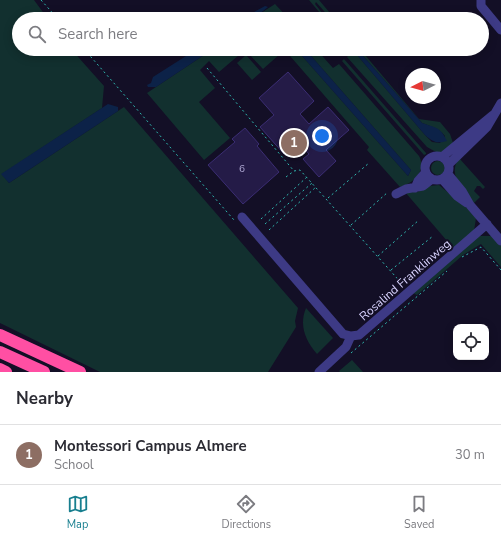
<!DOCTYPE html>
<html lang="en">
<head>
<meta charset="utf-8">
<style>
	:root { --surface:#fff; --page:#f7f7f7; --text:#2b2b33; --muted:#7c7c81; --line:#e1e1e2; --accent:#187f8f }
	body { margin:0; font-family:"Nunito Sans",sans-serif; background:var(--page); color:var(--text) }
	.controls { position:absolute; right:12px; bottom:12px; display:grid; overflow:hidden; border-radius:8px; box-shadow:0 2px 10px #0003 }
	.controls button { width:36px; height:36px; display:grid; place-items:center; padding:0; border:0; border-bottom:1px solid var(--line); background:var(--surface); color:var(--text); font:20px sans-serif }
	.compass { position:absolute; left:405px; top:68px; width:36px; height:36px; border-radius:50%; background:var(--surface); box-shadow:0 2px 10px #0003; rotate:264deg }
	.you { position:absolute; left:322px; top:136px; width:14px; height:14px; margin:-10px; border:3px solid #fff; border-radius:50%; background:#1a73e8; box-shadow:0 0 0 6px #1a73e833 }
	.badge { display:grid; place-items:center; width:26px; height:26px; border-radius:50%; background:var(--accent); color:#fff; font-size:13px; font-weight:700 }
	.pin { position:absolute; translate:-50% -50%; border:2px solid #fff; box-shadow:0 1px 4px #0006 }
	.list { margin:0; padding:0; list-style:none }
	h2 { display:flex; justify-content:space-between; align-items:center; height:52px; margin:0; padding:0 16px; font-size:17px }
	h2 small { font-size:13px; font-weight:400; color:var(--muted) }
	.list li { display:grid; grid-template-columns:26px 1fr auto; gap:12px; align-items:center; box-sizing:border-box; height:60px; padding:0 16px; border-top:1px solid var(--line) }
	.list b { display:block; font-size:15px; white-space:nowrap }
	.list p { margin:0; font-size:13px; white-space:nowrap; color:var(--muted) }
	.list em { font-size:13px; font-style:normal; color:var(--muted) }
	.icon { flex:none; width:22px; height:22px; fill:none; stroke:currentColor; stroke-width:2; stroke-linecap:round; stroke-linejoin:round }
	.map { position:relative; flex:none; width:501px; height:372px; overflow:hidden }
	.search { position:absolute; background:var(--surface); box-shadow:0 2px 10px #0003; left:12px; right:12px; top:12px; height:44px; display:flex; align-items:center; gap:10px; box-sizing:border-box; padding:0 14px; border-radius:22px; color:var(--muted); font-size:15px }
	.sheet { height:112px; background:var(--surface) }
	nav { display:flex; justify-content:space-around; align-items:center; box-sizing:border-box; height:56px; border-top:1px solid var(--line); background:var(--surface); font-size:11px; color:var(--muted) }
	nav a { display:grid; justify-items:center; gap:2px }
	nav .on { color:var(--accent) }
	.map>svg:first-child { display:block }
	.green { fill:#12302f }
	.water { fill:#0c2248 }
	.building { fill:#241b47; stroke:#3b2d73 }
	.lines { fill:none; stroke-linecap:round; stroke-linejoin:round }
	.path { stroke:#2fb8b0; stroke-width:1; stroke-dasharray:2 3; stroke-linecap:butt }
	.minor { stroke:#3d3a85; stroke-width:9 }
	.highway { stroke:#ff4fa3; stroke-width:12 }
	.labels { text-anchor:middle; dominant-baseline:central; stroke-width:4; stroke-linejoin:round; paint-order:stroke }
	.number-label { font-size:10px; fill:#aca6d1 }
	.street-label { font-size:12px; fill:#d9d4ff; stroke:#130f26 }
</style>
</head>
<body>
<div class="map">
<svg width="501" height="372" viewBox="0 0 501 372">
	<rect width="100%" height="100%" fill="#130f26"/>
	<path class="green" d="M0 0H34L48 19H19V49H71L104 86 102 108 2 174 9 183 124 107 298 308 295 321 296 327 268 372H100L0 323Z
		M309 0H319L335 19H331L316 2 315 4 327 19H325Z
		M275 4 289 19 271 17V19H257L258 15Z
		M213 49H246L219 72 209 61 200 70 215 88 199 102 230 138 204 160 147 93Z
		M253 49H275L280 54 263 69 248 53Z
		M284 49H296L408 176 411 170 305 49H316L333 68 339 64 419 156C427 171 414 183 400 187L367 150 369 147Z
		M349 49H352L425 135 432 142 440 143 445 136C437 127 432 127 422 123L357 49H360L419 119 440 122 450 134 453 143 443 152H436L427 147 347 57 351 53Z
		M246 55 261 72 252 80 237 63Z
		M344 59 426 153V154L424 155 342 61Z
		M459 158 485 187 483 189 480 186H477L474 191 480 197 473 204C463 189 447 175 459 158Z
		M431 168a7 7 0 1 1 14 0a7 7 0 1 1-14 0Z
		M439 185 467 208 476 218 474 231 454 249 405 192H418L429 186Z
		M478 236H492L501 246V267L481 244 463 255 417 295 413 293Z
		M306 308 333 338 317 354C305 340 299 325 306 308Z
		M352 360 363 372H340L339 371Z"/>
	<path class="water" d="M265 6 268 7 258 15 257 19H241Z
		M197 49H213L156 87H148L147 85 151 83 153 77Z
		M296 49H305L411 170 408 176Z
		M352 49H357L422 123C435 128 440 126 447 141 437 144 433 142 425 135Z
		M108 104 118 107V111L9 183 1 174Z"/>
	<path class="building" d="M288 72 314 101 300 114 309 124 328 107 349 130 326 150 336 161 319 177 303 159 309 154 298 142 284 154 260 127 274 115 259 98Z
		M245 128 259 144 257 146 279 172 243 204 208 165 235 142 232 139Z"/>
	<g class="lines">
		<path class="path" d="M41 0 58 19
			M84 49 234 220
			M207 68 294 171
			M286 177 294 171 300 170 404 286
			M328 198 369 163
			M261 219 307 177
			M265 224 312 183
			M351 225 388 192
			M269 230 316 187
			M378 256 419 220
			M462 257 481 247 501 270
			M391 270 433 236
			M351 353 447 271"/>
		<path class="minor" d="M481 0V6L501 30
			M425 168a12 12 0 1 1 24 0a12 12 0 1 1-24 0Z
			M442 157 493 115
			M449 164 487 127 501 103
			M448 174 462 191 470 205 501 241
			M442 179 457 196 467 203
			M415 188 418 181 426 172
			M396 194 406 189 423 186 432 179
			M242 217 343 334 351 336 359 335 487 224
			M319 372 346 347 351 336"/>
		<path class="highway" d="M0 335 80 372
			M0 352 44 372
			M0 369 6 372"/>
	</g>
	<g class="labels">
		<g class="number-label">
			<text x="242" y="169">6</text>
		</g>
		<g class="street-label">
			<text transform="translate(405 280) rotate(-41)">Rosalind Franklinweg</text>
		</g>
	</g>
</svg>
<div class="controls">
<button><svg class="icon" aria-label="locate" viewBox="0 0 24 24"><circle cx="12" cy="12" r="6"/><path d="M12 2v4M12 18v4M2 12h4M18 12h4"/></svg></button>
</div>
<svg class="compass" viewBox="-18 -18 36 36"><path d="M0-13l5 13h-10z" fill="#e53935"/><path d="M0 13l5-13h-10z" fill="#7c7c81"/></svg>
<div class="you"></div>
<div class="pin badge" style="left:294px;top:143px;background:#8d6e63">1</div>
<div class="search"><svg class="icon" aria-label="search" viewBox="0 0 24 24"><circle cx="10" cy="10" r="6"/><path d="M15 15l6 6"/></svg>Search here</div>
</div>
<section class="sheet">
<h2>Nearby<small></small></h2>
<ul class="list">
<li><span class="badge" style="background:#8d6e63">1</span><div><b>Montessori Campus Almere</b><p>School</p></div><em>30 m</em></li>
</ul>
</section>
<nav>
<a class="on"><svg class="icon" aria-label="map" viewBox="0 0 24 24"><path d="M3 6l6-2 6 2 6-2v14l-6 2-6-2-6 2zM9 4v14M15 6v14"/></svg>Map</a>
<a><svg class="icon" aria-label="directions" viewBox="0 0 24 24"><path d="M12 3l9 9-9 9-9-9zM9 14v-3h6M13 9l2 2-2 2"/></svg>Directions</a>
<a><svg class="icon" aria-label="saved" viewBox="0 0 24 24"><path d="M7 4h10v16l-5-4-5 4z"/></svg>Saved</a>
</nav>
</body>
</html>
